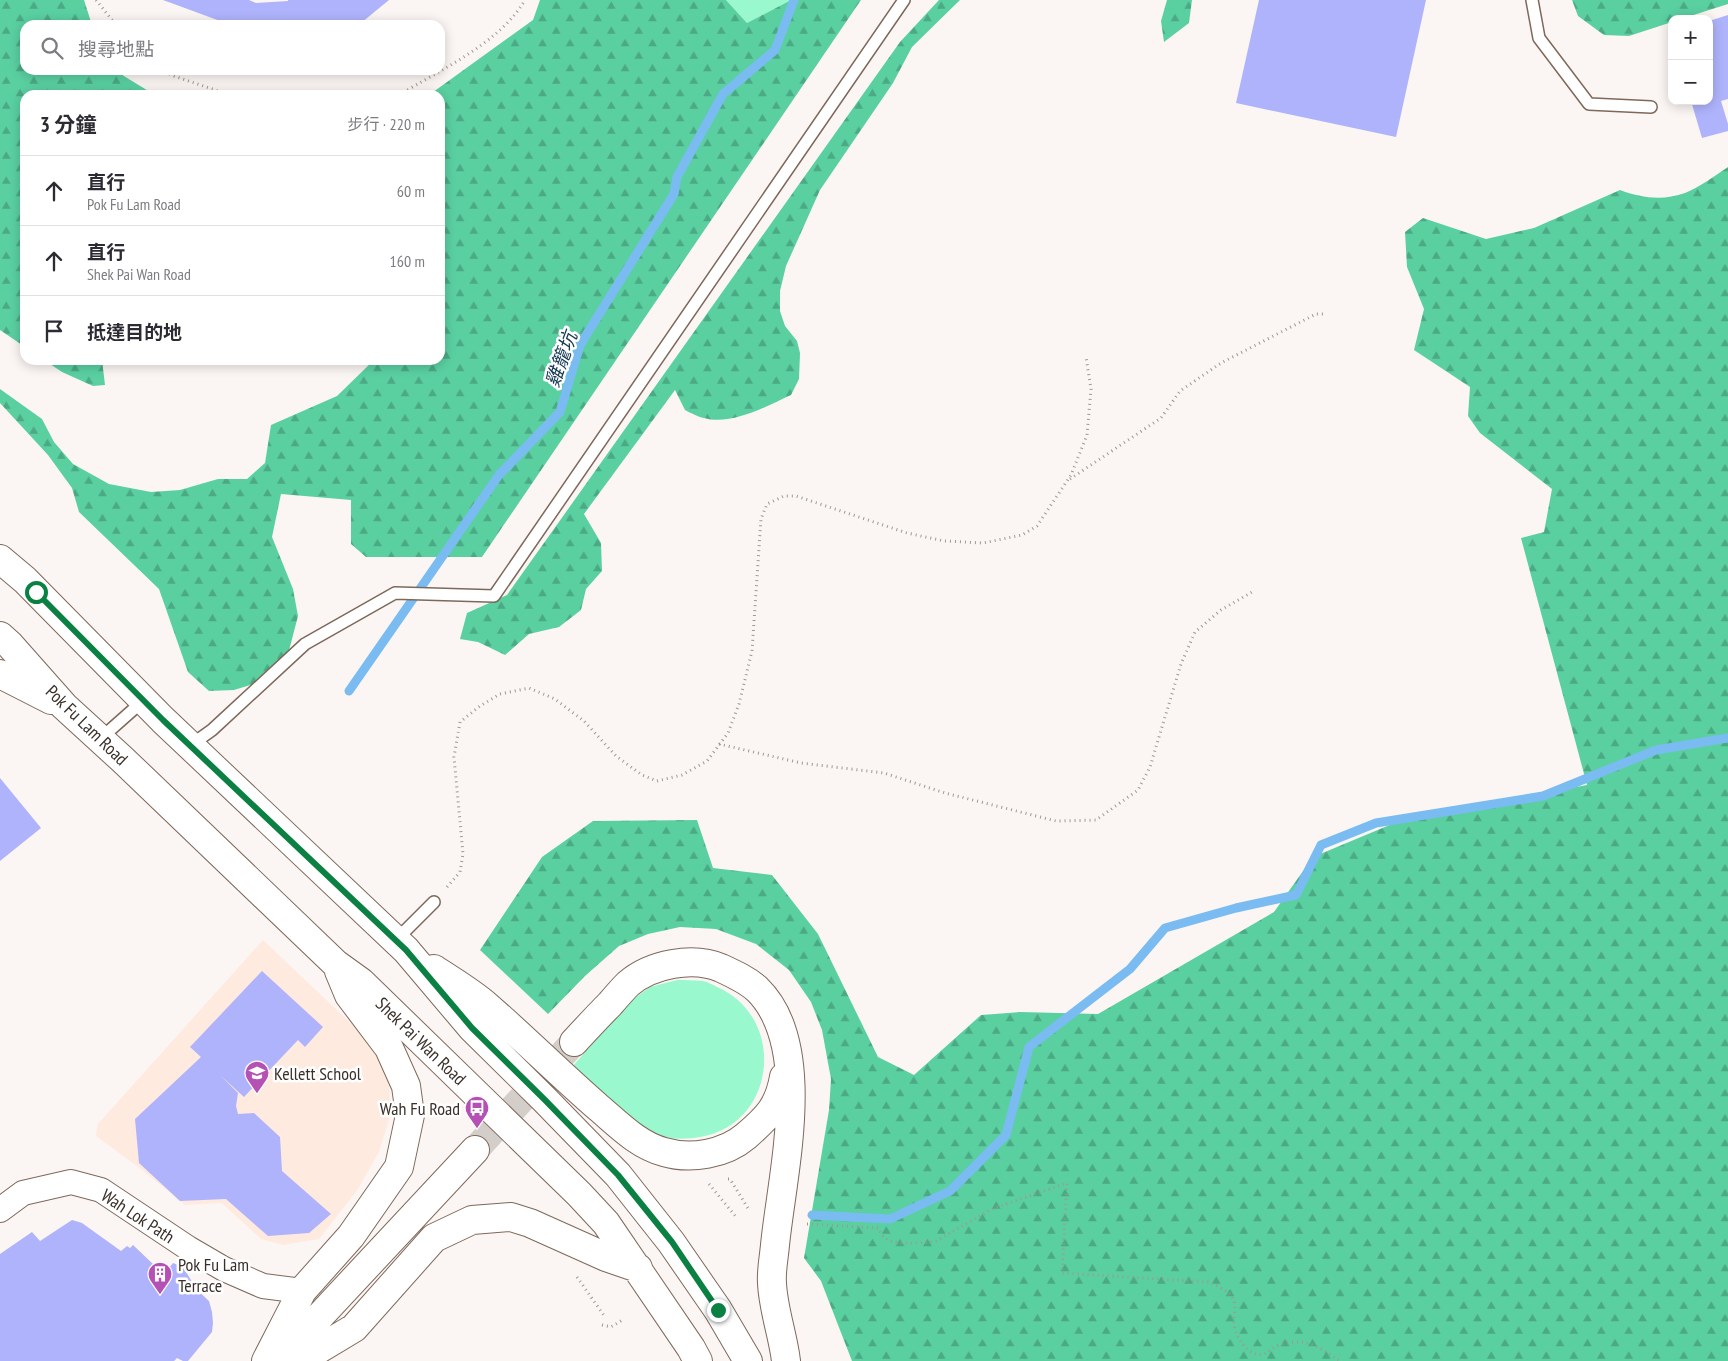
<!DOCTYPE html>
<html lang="zh-TW">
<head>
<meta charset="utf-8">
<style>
	:root { --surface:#fff; --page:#f7f7f7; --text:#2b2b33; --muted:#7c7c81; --line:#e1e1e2 }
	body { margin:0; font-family:"PT Sans Narrow","Noto Sans TC",sans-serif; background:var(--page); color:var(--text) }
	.controls { position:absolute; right:15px; top:15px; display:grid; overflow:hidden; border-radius:10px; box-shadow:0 2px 12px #0003 }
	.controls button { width:45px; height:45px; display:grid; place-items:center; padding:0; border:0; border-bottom:1px solid var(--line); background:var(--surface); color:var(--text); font:25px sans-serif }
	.stop { position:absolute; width:15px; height:15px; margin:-11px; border:4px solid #0b8043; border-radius:50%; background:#fff }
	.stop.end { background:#0b8043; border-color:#fff; box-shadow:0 1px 5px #0008 }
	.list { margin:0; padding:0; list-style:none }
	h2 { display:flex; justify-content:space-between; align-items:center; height:65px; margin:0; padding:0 20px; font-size:21px }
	h2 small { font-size:16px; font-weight:400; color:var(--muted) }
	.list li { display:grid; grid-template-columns:32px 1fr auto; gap:15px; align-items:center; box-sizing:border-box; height:70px; padding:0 20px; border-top:1px solid var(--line) }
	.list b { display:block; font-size:19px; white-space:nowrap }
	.list p { margin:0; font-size:16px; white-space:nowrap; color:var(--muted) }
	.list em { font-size:16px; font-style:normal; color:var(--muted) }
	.icon { flex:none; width:28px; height:28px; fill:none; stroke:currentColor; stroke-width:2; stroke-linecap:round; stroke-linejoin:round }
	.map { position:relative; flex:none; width:1728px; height:1361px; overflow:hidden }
	.search { position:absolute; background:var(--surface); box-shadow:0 2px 12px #0003; left:20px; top:20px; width:425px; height:55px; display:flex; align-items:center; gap:12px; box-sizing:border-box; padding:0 18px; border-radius:15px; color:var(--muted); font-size:19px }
	.panel { position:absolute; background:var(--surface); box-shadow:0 2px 12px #0003; left:20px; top:90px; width:425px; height:275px; border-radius:15px }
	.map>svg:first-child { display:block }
	.built { fill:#feeade }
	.grass { fill:#9af8ce }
	.forest { fill:url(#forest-firs) }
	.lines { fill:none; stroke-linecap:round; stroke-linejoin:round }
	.stream { stroke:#7abcf1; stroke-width:9 }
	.building { fill:#afb3fb }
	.primary-tunnel { stroke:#d4cecb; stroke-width:28; stroke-dasharray:28 14; stroke-linecap:butt }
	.service-casing { stroke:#7e685a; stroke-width:14 }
	.minor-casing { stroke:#7e685a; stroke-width:26 }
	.primary-casing { stroke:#7e685a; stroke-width:30 }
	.path { stroke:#9f9894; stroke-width:3; stroke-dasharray:1 4; stroke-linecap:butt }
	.service { stroke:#fff; stroke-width:11 }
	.minor { stroke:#fff; stroke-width:24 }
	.primary { stroke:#fff; stroke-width:28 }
	.route { stroke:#0b8043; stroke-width:6 }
	.labels { text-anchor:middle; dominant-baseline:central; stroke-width:5; stroke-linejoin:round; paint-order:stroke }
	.street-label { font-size:18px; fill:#3a302a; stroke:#fff }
	.poi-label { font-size:18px; fill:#3a302a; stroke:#fff; text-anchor:start }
	.water-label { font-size:19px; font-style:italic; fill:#163a55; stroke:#fff }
</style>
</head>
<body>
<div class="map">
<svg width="1728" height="1361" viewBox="0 0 1728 1361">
	<defs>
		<pattern id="forest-firs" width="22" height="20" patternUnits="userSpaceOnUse" patternTransform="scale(1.25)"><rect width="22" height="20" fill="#5ad0a1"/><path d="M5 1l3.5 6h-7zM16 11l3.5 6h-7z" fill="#4ba983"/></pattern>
	</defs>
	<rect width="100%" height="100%" fill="#fbf6f3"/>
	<path class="built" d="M263 940 360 1032 388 1074 391 1113 379 1152 358 1189 319 1239 283 1245 261 1239 222 1203 185 1205 141 1169 96 1136 98 1124Z"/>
	<path class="grass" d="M726 0H791L747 23Z
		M677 980C685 980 695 980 703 981 708 982 713 985 717 987 788 1018 776 1125 700 1137 686 1139 672 1140 659 1135 630 1124 596 1087 572 1067L628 1003 650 987Z"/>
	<path class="forest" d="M0 0H84L92 25H25V70H114L155 95H25V347L0 330Z
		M540 0H726L747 23 791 0H861L482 557H366L351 544V500L281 494 272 537 293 589 298 616 286 662 266 680 234 690 209 691 188 672 159 589 79 512 72 488 48 455 0 403V389L42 419 54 442 73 464 109 484 151 492 180 490 218 479H247L265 463 271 425 337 396 374 360H440V95H429L533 20Z
		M939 0H960L912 47 893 83 820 190 799 237 786 266 780 291V311L785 326 797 341 800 353 799 379 791 395C767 406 731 426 704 418 698 417 691 413 685 410L675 390 584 514 601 543 602 571 586 589 581 610 559 627 529 634 505 655 478 642 460 639 467 613 507 595 900 42Z
		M1167 0H1192L1189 23 1164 42 1161 21Z
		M1572 0H1728V4L1681 19H1672V22L1629 36 1604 35 1578 16Z
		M1728 167V1361H852L821 1281 804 1258 829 1110 831 1079 822 1030 811 1002 789 970 756 944 716 929 680 927 648 934 619 946 585 976 548 1014 480 950 542 857 593 821 697 820 713 868 772 875 818 934 878 1057 914 1075 981 1015 1020 1012 1098 1014 1274 912 1313 857 1404 819 1587 785 1521 538 1544 532 1552 489 1480 433 1468 416 1470 387 1414 350 1424 309 1407 267 1405 232 1423 218 1486 239 1534 228 1620 190C1641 198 1663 201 1685 193 1698 188 1716 175 1728 167Z
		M44 360H102L105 385 93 386 62 372Z"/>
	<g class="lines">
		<path class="stream" d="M349 691 499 475 560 412 580 345 674 194 677 177 723 94 775 50 794 0
			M812 1215 890 1219 950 1191 1006 1135 1029 1047 1130 969 1165 928 1236 908 1296 895 1321 845 1376 823 1543 796 1656 750 1728 738"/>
	</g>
	<path class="building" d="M163 0H249L256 3 288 1V0H389L361 23 345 25H231Z
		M1259 0H1426L1396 137 1236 103Z
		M1728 15V99L1721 101 1728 124V131L1702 138 1691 101H1709V21Z
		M0 778 41 828 0 861Z
		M262 971 323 1027 305 1047 298 1040 244 1097 220 1075 238 1093 236 1106 238 1114 254 1113 280 1137 282 1171 331 1214 309 1233 268 1236 226 1199 180 1201 139 1163 135 1119 201 1057 190 1047Z
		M72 1220 82 1223 121 1251 127 1246 130 1248 133 1245 154 1265 165 1273 173 1263 183 1267 194 1285 195 1288 209 1301 212 1312 213 1323 212 1332 188 1361H183L177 1358 174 1361H0V1254L32 1232 40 1241Z"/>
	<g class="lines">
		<path class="primary-tunnel" d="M475 1150 574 1042"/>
		<defs>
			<path id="service" d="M1532 0 1539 38 1589 104 1651 107
				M100 739 144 700
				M191 745 212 730 305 644 395 593 494 596 904 0
				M396 940 434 902"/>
			<path id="minor" d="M0 1210 23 1193 71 1182 101 1190 188 1248 224 1269 263 1286 302 1291"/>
			<path id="primary" d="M0 559 25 580 163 720 406 950 472 1028 545 1100 618 1175 671 1242 718 1310 748 1361
				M0 636 10 645 64 706 122 759 336 964 361 982 579 1194 606 1223 691 1348 698 1361
				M0 674 51 700
				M434 969C452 981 471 992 487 1006 525 1039 561 1075 599 1108 619 1125 638 1145 664 1152 691 1160 725 1154 746 1136 768 1117 779 1106 784 1077
				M574 1042C586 1029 598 1016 610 1004 616 997 622 990 628 984 651 964 693 956 721 968 734 974 747 980 757 989 815 1045 782 1174 775 1245 774 1257 771 1271 772 1283 773 1309 783 1335 786 1361
				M266 1361 302 1291 351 1236 399 1167 410 1115 406 1086 389 1048 349 995 339 971
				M278 1361 475 1150
				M299 1361 354 1328 434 1238 472 1220 511 1217 530 1223 606 1257 638 1268"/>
		</defs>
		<use href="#service" class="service-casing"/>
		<use href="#minor" class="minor-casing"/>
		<use href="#primary" class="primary-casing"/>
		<path class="path" d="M96 0 116 25
			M160 70 174 76 230 95
			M399 95C440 70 500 43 525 0
			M1070 479 1161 418 1180 391 1221 363 1316 314H1324
			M719 744 801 763 884 773 945 793 1056 821 1096 820 1138 790 1150 767 1181 664 1195 632 1221 610 1252 592
			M447 887 460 872 463 854 454 757 460 722 480 706 500 694 529 688 555 699 584 721 616 756 642 775 657 781 682 775 707 761 728 733 739 704 752 651 761 519 767 504 784 496H796L907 533 944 541 983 543 1022 535 1037 526 1071 475 1087 435 1091 389 1086 357
			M728 1179H730L749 1210
			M709 1184 737 1218
			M807 1224 878 1228C880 1232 883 1237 888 1240 898 1245 925 1243 936 1241L994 1208 1067 1183 1062 1273 1210 1282C1217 1286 1227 1290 1232 1297 1237 1303 1234 1312 1234 1320 1233 1330 1240 1343 1248 1350 1264 1361 1267 1350 1279 1345 1285 1343 1292 1342 1298 1342 1314 1342 1327 1353 1340 1361
			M577 1277 605 1317
			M602 1325 611 1327 624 1319"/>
		<use href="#service" class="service"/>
		<use href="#minor" class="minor"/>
		<use href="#primary" class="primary"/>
	</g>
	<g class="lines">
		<path class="route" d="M36 592 163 720 406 950 472 1028 545 1100 618 1175 672 1242 718 1310"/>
	</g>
	<defs>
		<symbol id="school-pin" viewBox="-11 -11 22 30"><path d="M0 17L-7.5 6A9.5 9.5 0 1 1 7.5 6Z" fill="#b550b5" stroke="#fff"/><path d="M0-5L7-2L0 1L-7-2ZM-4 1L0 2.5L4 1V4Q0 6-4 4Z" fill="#fff"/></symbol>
		<symbol id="bus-pin" viewBox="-11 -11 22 30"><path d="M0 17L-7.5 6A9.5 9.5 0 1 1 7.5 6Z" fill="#b550b5" stroke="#fff"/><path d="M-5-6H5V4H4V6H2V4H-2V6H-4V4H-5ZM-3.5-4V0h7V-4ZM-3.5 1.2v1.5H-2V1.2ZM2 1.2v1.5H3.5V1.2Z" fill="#fff"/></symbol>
		<symbol id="building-pin" viewBox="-11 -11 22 30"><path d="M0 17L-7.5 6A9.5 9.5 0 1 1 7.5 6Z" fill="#b550b5" stroke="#fff"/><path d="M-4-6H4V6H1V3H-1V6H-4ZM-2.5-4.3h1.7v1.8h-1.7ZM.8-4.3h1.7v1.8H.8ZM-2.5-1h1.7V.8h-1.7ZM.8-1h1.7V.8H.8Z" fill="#fff"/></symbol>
	</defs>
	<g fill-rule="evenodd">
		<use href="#school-pin" x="243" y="1059" width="28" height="38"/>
		<use href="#bus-pin" x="463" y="1094" width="28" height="38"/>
		<use href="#building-pin" x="146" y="1260" width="28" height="38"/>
	</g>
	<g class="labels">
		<g class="street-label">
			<text transform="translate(87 725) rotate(44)">Pok Fu Lam Road</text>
			<text transform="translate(421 1041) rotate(44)">Shek Pai Wan Road</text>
			<text transform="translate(138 1216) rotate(33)">Wah Lok Path</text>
		</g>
		<g class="poi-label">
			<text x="274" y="1073">Kellett School</text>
			<text x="460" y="1108" text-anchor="end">Wah Fu Road</text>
			<text x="178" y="1264">Pok Fu Lam<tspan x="178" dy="21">Terrace</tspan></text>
		</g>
		<g class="water-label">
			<text transform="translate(561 359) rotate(-70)">雞籠坑</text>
		</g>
	</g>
</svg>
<div class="controls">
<button>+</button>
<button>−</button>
</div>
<div class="stop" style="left:36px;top:592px"></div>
<div class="stop end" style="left:718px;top:1310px"></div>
<div class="search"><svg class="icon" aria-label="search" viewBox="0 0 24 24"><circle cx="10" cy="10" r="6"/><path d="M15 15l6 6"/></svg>搜尋地點</div>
<section class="panel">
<h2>3 分鐘<small>步行 · 220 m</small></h2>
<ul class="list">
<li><svg class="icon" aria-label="ahead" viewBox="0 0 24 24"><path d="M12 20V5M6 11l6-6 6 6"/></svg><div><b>直行</b><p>Pok Fu Lam Road</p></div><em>60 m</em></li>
<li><svg class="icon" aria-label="ahead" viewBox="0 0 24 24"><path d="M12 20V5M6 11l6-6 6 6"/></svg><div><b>直行</b><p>Shek Pai Wan Road</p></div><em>160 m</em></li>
<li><svg class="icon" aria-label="arrive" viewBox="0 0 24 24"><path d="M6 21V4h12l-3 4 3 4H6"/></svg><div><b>抵達目的地</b></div></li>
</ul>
</section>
</div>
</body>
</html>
